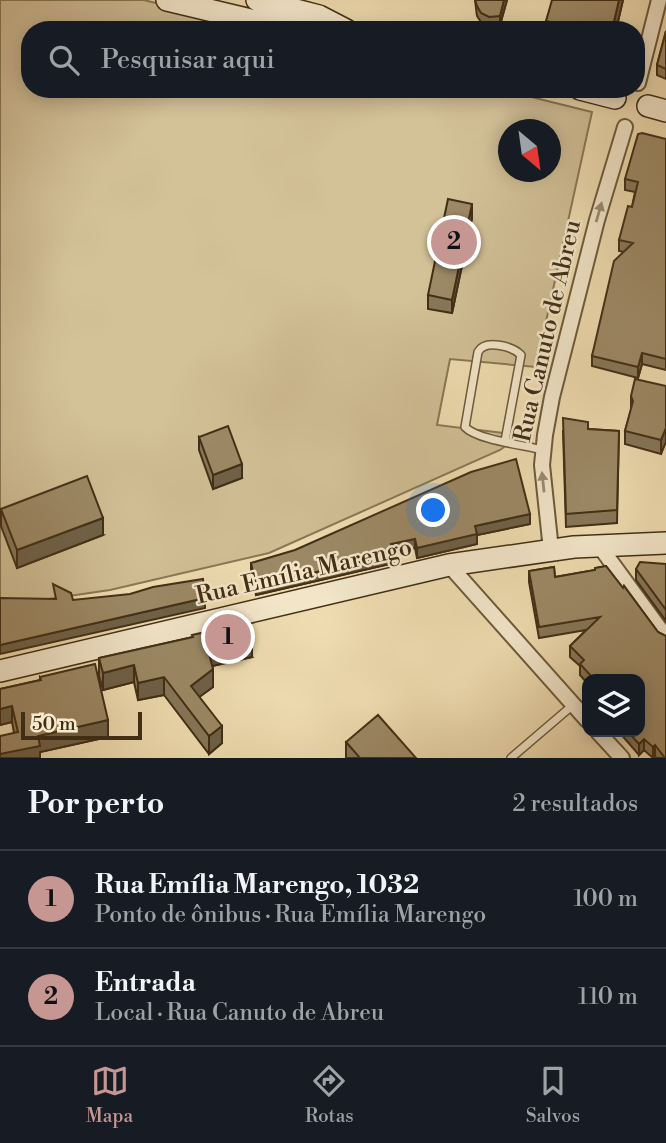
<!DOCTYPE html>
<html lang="pt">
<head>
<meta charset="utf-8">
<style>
	:root { --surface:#171b24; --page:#242831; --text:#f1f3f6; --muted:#9ea1a6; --line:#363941; --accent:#c59692 }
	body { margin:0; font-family:"Libre Bodoni",serif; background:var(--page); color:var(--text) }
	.controls { position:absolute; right:21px; bottom:21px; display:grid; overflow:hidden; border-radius:14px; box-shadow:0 4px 18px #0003 }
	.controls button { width:63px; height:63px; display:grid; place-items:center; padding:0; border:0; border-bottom:2px solid var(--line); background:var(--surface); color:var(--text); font:35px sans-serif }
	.compass { position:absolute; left:498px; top:119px; width:63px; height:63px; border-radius:50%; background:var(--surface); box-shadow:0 4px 18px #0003; rotate:151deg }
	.scale { position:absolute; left:21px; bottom:18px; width:121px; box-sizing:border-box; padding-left:7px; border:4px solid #412e15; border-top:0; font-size:19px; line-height:24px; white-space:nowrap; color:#412e15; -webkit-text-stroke:5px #f6eace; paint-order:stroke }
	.you { position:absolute; left:434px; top:511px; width:24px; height:24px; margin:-18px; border:5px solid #fff; border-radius:50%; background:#1a73e8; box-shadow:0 0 0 10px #1a73e833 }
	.badge { display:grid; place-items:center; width:46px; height:46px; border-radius:50%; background:var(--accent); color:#111; font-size:23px; font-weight:700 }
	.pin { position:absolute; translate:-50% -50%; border:4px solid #fff; box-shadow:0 2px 7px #0006 }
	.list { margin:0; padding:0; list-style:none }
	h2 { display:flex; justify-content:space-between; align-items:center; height:91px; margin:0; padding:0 28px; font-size:30px }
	h2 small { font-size:23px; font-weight:400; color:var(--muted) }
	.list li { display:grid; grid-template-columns:46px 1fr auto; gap:21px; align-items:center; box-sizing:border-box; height:98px; padding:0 28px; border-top:2px solid var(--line) }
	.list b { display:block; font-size:26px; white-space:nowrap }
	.list p { margin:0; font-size:23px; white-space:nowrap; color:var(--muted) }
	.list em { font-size:23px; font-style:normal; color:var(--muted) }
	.icon { flex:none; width:38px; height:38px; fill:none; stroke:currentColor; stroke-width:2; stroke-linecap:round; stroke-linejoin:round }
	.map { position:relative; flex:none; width:666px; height:758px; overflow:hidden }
	.search { position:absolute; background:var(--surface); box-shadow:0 4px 18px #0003; left:21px; right:21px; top:21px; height:77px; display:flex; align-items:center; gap:18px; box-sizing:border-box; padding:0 24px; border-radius:28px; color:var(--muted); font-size:26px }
	.sheet { height:287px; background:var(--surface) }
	nav { display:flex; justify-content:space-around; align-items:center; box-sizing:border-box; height:98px; border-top:2px solid var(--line); background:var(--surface); font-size:19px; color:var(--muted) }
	nav a { display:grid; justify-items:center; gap:4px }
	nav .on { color:var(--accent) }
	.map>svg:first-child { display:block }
	.green { fill:#d3c198; stroke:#8a7856; stroke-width:2; fill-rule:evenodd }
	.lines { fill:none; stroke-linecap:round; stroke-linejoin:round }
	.lane-casing { stroke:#6d5a3c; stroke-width:10 }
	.street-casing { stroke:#6d5a3c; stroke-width:18 }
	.secondary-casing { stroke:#412e15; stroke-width:24 }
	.lane { stroke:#f6eace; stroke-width:7 }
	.street { stroke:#f6eace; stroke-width:14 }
	.secondary { stroke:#f6eace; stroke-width:21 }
	.wall { fill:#877759; stroke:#412e15; stroke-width:2 }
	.shaded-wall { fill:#6e6148; stroke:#412e15; stroke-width:2 }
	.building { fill:#9d8a67; stroke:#412e15; stroke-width:2 }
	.oneway { fill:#9c8c72 }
	.labels { text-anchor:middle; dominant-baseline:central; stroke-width:5; stroke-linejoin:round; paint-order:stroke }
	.street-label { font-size:24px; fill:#412e15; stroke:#f6eace }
</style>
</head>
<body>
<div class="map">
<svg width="666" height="758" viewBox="0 0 666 758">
	<rect width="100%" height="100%" fill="#f1dfb3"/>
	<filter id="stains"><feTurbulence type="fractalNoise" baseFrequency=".00286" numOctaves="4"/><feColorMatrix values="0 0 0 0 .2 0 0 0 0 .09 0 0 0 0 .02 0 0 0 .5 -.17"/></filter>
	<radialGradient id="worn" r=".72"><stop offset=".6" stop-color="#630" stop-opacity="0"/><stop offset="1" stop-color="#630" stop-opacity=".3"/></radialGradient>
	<path class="green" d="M0 0H144L262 30H30V89H499L592 112 536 367 450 359 437 425 521 435 500 450 269 553 110 590 0 606ZM508 130H550V172H508Z"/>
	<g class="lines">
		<defs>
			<path id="lane" d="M505 441 521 355C512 346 485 339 478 352L465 427C477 440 524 445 543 450
				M511 758 573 705"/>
			<path id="street" d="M638 83 659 0
				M598 544 666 637
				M551 550 542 465 545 435 552 397 597 220 625 127
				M449 565 587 720
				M598 732 622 758"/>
			<path id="secondary" d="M167 0 293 30
				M257 0 319 16 346 30
				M580 89 615 98
				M648 106 666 111
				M0 671 449 565 574 547 666 543"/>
		</defs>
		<use href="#lane" class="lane-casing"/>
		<use href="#street" class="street-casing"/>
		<use href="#secondary" class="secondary-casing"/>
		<use href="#lane" class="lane"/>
		<use href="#street" class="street"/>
		<use href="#secondary" class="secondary"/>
	</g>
	<path class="wall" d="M475 0H507L500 25 489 26 481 22 477 16Z
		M623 0 616 30H546V21Z
		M666 31V79L657 75V65Z
		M666 139V370L642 364 638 378 592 366V356L624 252 619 251V240L632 207 635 192 625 190V179Z
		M472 218 452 313 428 309V295Z
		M666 386 661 454 625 444V431L631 410V396Z
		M588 429 619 431 617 523 566 527 563 431Z
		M199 437 242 478 213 489 199 450Z
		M1 509 103 535 17 568 1 526Z
		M530 524 477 535V544L417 558 415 548 393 553 394 563 256 595 251 572V563Z
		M666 564V621L636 580V569Z
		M606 566 623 588 624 586 658 632 666 636V758H656L655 756 653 758 644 750 639 755 619 732H640V679H587V683L580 675V666L570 657V646L586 630 539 638 529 582V571L554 567 555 577 595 570V568Z
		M211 633 252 657 212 666 213 687 199 697 222 743 209 754 164 695 138 700 134 682 103 690 99 676V658Z
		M40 677 108 737 40 752V758L14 733 12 722 0 725V689L40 680Z
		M346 742 416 758H346Z"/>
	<path class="shaded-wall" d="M504 0H507L500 25V16Z
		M619 0H623L616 30H612Z
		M472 204V218L452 313V300Z
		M642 353V364L638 378V367Z
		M666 428V442L661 454V440Z
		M242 464V478L213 489V475Z
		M530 514V524L477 535V544L417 558V548L475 526Z
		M103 518V535L17 568V550Z
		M415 539V548L391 554V544Z
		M394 554V563L256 595V586Z
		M205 598V608L0 654V645Z
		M252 640V657L208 667V650Z
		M134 665V682L103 690V673Z
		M213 669V687L191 703V686Z
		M164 677V695L138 700V683Z
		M12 706V722L0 725V709Z
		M108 720V737L40 752V758H0V754L38 736Z
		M222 726V743L209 754V736Z
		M644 739V750L639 755V744Z
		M655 745V756L653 758V747Z"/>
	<path class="building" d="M475 0H504L500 16 489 17 481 13 477 6Z
		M552 0H619L612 30H582L546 21Z
		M666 31V69L657 65Z
		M642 133 666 139V359L642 353 638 367 592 356 614 261 633 243 619 240 628 206 632 207 638 182 625 179 638 134Z
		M448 199 472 204 452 300 428 295Z
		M635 379 666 386V428L661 440 625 431 633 401 631 396Z
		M563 418 588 422V429L619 431 617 510 566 514Z
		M228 426 242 464 213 475 199 437Z
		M516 459 530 514 475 526 477 534 417 548 415 539 391 544 394 554 256 586 251 563 295 550 471 472Z
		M87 476 103 518 17 550 1 509Z
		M640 562 666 564V610L636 569Z
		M606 566 623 588 624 586 658 632 666 636V758H665L655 745 653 747 644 739 639 744 628 732H640V679H592L593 678 580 664 584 660 570 646 600 617 539 627 529 571 554 567 555 577 595 570V568Z
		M203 579 205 598 0 645V598L56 599 53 584 71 593 73 600 130 594 153 587Z
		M249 624 252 640 208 650 213 669 191 686 222 726 209 736 164 677 138 683 134 665 103 673 99 658 193 637 192 635 210 631 211 633Z
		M95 664 108 720 38 736 40 746 0 754V736L18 732 12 706 0 709V689L41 680 40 677Z
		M378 715 416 758H360L346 742Z"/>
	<defs><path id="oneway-solid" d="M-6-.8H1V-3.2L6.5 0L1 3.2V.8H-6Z" transform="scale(1.75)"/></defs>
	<g class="oneway">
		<use href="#oneway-solid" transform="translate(599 212) rotate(-74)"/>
		<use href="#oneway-solid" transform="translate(543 482) rotate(-96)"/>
	</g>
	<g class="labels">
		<g class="street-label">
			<text transform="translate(548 331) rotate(-77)">Rua Canuto de Abreu</text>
			<text transform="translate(304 572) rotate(-13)">Rua Emília Marengo</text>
		</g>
	</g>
	<rect width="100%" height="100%" filter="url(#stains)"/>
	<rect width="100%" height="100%" fill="url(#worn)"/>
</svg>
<div class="controls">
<button><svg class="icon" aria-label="layers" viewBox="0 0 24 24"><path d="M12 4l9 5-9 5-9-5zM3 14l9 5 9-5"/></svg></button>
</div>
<svg class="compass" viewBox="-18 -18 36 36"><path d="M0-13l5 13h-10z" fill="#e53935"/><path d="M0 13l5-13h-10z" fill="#9ea1a6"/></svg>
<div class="scale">50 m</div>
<div class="you"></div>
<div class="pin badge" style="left:228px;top:637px">1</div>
<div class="pin badge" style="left:454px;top:242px">2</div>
<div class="search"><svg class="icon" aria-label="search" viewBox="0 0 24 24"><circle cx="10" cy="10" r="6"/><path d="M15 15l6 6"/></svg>Pesquisar aqui</div>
</div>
<section class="sheet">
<h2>Por perto<small>2 resultados</small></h2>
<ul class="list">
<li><span class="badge">1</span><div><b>Rua Emília Marengo, 1032</b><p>Ponto de ônibus · Rua Emília Marengo</p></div><em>100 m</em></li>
<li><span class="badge">2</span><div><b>Entrada</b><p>Local · Rua Canuto de Abreu</p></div><em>110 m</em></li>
</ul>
</section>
<nav>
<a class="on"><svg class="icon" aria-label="map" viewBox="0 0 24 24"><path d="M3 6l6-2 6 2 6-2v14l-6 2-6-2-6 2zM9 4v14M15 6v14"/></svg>Mapa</a>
<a><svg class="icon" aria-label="directions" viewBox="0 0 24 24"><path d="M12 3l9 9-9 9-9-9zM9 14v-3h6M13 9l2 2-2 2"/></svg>Rotas</a>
<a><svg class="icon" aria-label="saved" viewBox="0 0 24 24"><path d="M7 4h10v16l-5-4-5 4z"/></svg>Salvos</a>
</nav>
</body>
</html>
